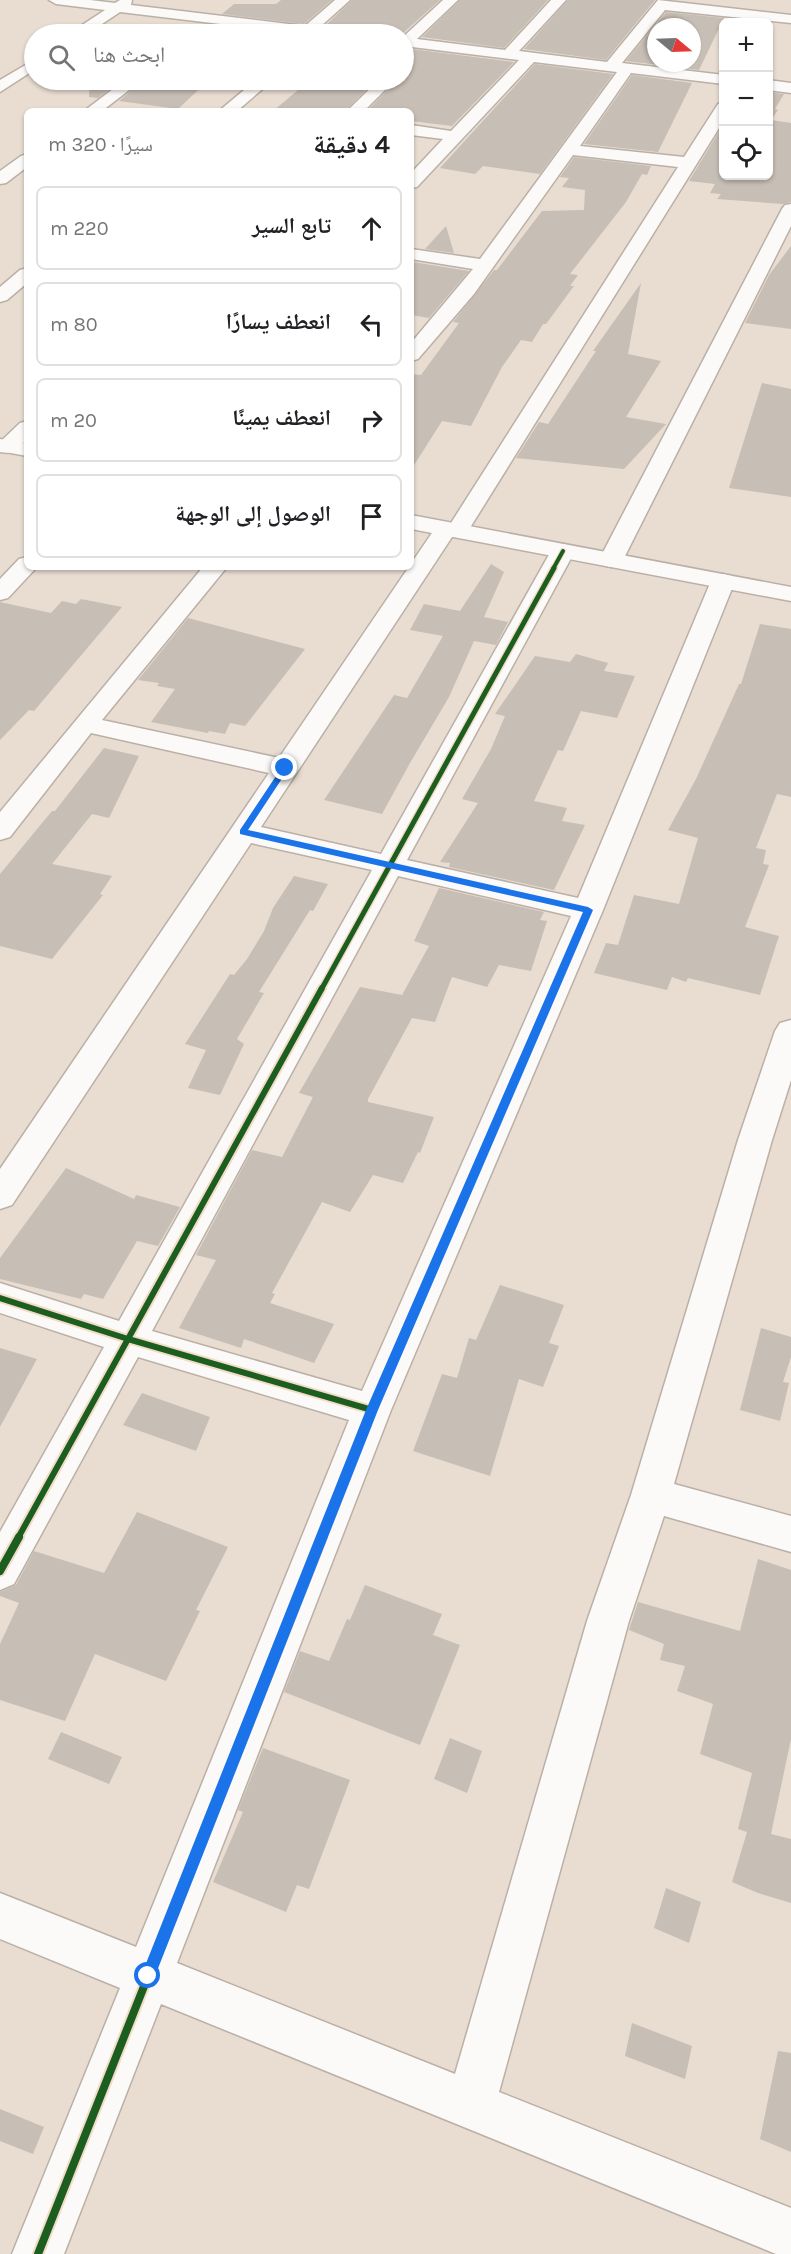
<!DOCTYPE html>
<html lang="ar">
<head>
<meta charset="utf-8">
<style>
	:root { --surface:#fff; --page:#f2f2f2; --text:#202124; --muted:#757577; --line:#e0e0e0 }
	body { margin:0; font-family:Karla,"Noto Naskh Arabic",sans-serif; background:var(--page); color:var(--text); direction:rtl }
	.controls { position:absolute; right:18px; top:18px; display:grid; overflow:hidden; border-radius:9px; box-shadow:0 2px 4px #0004 }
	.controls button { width:54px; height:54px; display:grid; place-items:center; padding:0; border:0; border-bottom:2px solid var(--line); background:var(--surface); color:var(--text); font:30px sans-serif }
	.compass { position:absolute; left:647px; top:18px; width:54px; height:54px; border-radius:50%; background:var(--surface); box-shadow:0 2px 4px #0004; rotate:109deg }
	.stop { position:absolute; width:18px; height:18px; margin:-14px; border:4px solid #1a73e8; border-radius:50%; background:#fff }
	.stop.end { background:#1a73e8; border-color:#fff; box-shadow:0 2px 6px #0008 }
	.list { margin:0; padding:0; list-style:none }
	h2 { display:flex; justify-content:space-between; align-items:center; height:78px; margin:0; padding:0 24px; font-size:26px }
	h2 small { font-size:20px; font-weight:400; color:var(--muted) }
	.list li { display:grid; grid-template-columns:39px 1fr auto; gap:18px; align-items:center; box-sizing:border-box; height:84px; margin:0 12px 12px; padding:0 12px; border:2px solid var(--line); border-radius:9px }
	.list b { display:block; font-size:22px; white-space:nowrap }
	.list em { font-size:20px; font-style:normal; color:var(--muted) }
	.icon { flex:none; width:33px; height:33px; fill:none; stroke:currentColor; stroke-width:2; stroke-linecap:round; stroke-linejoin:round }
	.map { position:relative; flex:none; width:791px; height:2254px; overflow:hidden; direction:ltr }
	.search { position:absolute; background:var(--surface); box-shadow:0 2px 4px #0004; left:24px; top:24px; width:390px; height:66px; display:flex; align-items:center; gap:15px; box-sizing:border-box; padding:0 21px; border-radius:33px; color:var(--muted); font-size:22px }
	.panel { position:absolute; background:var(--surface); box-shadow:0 2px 4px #0004; left:24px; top:108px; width:390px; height:462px; border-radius:9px; direction:rtl }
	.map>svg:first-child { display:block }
	.building { fill:#c7beb5; fill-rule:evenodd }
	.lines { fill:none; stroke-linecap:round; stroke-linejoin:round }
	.minor-casing { stroke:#bab0a7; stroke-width:3 }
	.tertiary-casing { stroke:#bab0a7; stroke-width:3 }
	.minor { fill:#fcfaf8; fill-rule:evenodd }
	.tertiary { fill:#fcfaf8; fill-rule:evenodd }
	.cycleway-far3-casing { stroke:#f3dcc7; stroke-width:6 }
	.cycleway-far2-casing { stroke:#f3dcc7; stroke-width:8 }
	.cycleway-far1-casing { stroke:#f3dcc7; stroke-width:10 }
	.cycleway-casing { stroke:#f3dcc7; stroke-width:12 }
	.cycleway-far3 { stroke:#1b5e20; stroke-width:4 }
	.cycleway-far2 { stroke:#1b5e20; stroke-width:5 }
	.cycleway-far1 { stroke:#1b5e20; stroke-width:6 }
	.cycleway { stroke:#1b5e20; stroke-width:8 }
	.route { fill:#1a73e8 }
</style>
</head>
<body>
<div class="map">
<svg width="791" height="2254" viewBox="0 0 791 2254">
	<rect width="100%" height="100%" fill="#e9ddd1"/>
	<path class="building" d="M281 0H332L304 24 222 14 234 4H276Z
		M352 0H440L402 34H347L343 29 325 26Z
		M460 0H548L504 48 422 37Z
		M568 0H655L606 60 524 49Z
		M666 12 724 18 699 70 626 61ZM656 27H692V63H656Z
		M209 25 289 34H198Z
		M404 48 514 62 452 126 411 121V111H367L397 80H404Z
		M535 64 613 74 540 174 483 166 475 174 440 168Z
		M632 75 692 83 658 152 584 144Z
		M90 80H122L98 98 89 97Z
		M144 80H209L178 109 119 101Z
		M310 80H376L345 111H273Z
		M768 92 784 94 775 109 778 110 771 120 791 123V202L783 204 717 199 721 194 710 193 715 184 689 181 723 125V176H768Z
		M574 157 651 166 647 175 642 174 626 202 570 274 578 275 570 286H574L546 324H543L532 342 521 340 502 367 471 426 442 421 411 470V374L421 375 459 323 453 322 494 270H497L542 211 584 210 585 190 562 187 569 178 560 177Z
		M446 226 454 253 425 249Z
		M791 246V329L745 323 769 275Z
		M413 262 469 271 429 318 411 315V264Z
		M641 283 628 354 661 361 626 417 666 424 624 469 516 458 539 422 548 424 596 351H593Z
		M762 383 791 389V497L729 488Z
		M491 564 504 572 484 617 508 622 496 645 474 641 449 697 410 763 382 814 324 800 394 695 407 698 443 636 410 630 424 604 460 611Z
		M81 599 122 607 34 711 29 710 0 740V602L51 613 62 601 76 604Z
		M188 618 305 649 245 726 230 723 225 734 209 731 208 733 151 722 175 689 157 686 159 683 138 680Z
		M760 624 791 629V797L777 794 756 848 766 850 763 864 769 865 745 927 779 936 760 995 688 978 686 982 672 977 667 990 594 973 606 943 618 945 634 895 679 904 698 838 668 830 696 779 739 684H741Z
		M576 654 608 663 604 671 635 676 617 718 581 711 563 751 558 750 534 801 567 808 562 821 585 825 554 890 449 867 450 863 440 862 478 803 462 799 491 749 505 716 495 714 535 656 570 662Z
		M104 748 139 756 109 818 92 814 52 864 112 876 100 894 103 895 52 959 0 946V874L52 811H55Z
		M294 876 328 884 313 911 310 910 259 992 264 993 237 1039 244 1044 220 1095 188 1088 206 1050 185 1044 230 974 234 975 247 959 264 931 273 908Z
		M439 888 544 912 540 920 547 921 531 971 499 965 487 987 452 977 435 1022 412 1018 368 1099V1102L434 1117 420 1153 418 1152 403 1183 373 1175 350 1212 322 1202 272 1293 275 1294 270 1303 334 1324 314 1363 244 1339 241 1348 179 1328 216 1260 196 1255 252 1150 282 1157 313 1097 299 1093 360 987 402 995 429 946 414 941Z
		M66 1168 134 1199 136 1195 180 1207 158 1246 137 1241 103 1299 84 1294 81 1299 0 1279V1258Z
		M500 1285 564 1305 549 1343 559 1346 543 1387 519 1379 490 1476 413 1451 442 1374 457 1378 469 1338 476 1340Z
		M761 1328 791 1337V1357L783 1382 789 1383 780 1421 740 1410Z
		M0 1348 37 1359 0 1427Z
		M142 1393 210 1417 196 1451 123 1425Z
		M137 1512 228 1547 196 1610 200 1611 166 1681 95 1654 65 1721 0 1700V1644L19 1603 0 1596V1592L16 1585 34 1551 104 1573Z
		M758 1559 791 1570V1739L771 1834 791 1839V1903L758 1893 732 1882 747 1832 738 1829 752 1773 700 1754 713 1704 677 1691 685 1666 660 1660 664 1644 629 1630 638 1602 740 1631Z
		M365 1585 442 1614 433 1635 460 1645 420 1745 284 1692 300 1651 329 1661 347 1619 350 1620Z
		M61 1732 122 1757 109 1784 48 1759Z
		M450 1738 482 1751 467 1793 434 1779Z
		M263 1748 350 1780 309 1889 297 1885 286 1912 213 1882 243 1812 238 1810Z
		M666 1888 701 1902 689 1943 654 1928Z
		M632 2023 692 2046 685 2079 625 2056Z
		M778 2051 791 2053V2152L760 2139Z
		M0 2109 44 2127 33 2154 0 2141Z"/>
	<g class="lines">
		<defs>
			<path id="minor" d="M49 0H90L115 3 120 0H132L131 5 305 26 335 0H350L320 27 343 31 345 34H304L120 12 87 34H71L73 31 105 10 56 4Z
				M443 0H458L417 39 505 50 551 0H566L519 51 607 62 658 0 791 15V23L665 10 622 63 724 75V84L631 73 580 146 684 157 718 104 724 102V120L468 531 465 536 452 537 261 827 381 854 551 551 555 546 563 544 571 546 575 551 407 860 578 898 711 581 715 576 723 574 731 576 735 581 603 910 391 1410 177 1963 455 2074 587 1621 631 1495 738 1140 775 1031 780 1023 791 1020V1080L772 1140 674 1484 791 1516V1552L664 1516 629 1621 499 2092 791 2208V2254H776L161 2004 64 2254H12L120 1988 0 1939V1893L136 1947 349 1420 138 1357 14 1584 0 1590V1532L104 1347 0 1313V1283L119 1321 372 870 251 843 12 1205 0 1209V1169L269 773 91 733 10 837 0 840V812L203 567H227L102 720 279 758 438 524 451 523 678 167 573 155 474 294 418 359 411 361V343L473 269 411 259V249L480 259 617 72 534 62 417 187 411 188V173L443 139 411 135V125L451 131 519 60 404 46V36ZM398 876 571 916 362 1391 152 1331Z
				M34 60V70L0 92V80Z
				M125 80H142L102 111H84Z
				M256 80H273L237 111H219Z
				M379 80H395L364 111H347Z
				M768 80 791 83V93L768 90Z
				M27 154V167L6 183 0 184V171L21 156Z
				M791 204V226L623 560 619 565 611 567 603 565 599 560 782 209 785 205Z
				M27 268V283L7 300 0 302V287L20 270Z
				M27 421V439C18 449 14 455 0 452V442L20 423Z
				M27 557V567H37L8 598 0 600V579L19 559Z"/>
			<path id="tertiary" d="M0 439 27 444V456L0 451Z
				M411 515 791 587V601L411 529Z"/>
		</defs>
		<use href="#minor" class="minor-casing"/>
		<use href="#tertiary" class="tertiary-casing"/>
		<use href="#minor" class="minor"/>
		<use href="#tertiary" class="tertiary"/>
		<defs>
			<path id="cycleway-far3" d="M553 569 563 551"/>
			<path id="cycleway-far2" d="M321 990 554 568"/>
			<path id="cycleway-far1" d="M0 1298 128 1339 372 1410 321 1538
				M18 1538 322 988"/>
			<path id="cycleway" d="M0 1571 19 1537
				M38 2254 322 1537"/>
		</defs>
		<use href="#cycleway-far3" class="cycleway-far3-casing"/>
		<use href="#cycleway-far2" class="cycleway-far2-casing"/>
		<use href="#cycleway-far1" class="cycleway-far1-casing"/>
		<use href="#cycleway" class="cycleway-casing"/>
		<use href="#cycleway-far3" class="cycleway-far3"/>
		<use href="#cycleway-far2" class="cycleway-far2"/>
		<use href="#cycleway-far1" class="cycleway-far1"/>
		<use href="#cycleway" class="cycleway"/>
	</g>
	<path class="route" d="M285 766 289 768 248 830 588 907 593 910 378 1410 155 1976 153 1981 148 1983 143 1981 141 1976 366 1410 583 912 240 834V830L282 767Z"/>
</svg>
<div class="controls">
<button>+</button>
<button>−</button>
<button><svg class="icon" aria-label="locate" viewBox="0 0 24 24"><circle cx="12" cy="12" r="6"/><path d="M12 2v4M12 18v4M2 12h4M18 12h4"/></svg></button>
</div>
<svg class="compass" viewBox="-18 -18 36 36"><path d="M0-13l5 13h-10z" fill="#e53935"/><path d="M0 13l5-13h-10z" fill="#757577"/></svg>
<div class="stop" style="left:148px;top:1976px"></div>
<div class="stop end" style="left:285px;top:768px"></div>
<div class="search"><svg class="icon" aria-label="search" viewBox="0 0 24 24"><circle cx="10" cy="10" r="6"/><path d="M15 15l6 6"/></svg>ابحث هنا</div>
<section class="panel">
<h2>4 دقيقة<small>سيرًا · 320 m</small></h2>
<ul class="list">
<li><svg class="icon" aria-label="ahead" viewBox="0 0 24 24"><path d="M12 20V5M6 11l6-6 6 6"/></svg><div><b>تابع السير</b></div><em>220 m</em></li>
<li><svg class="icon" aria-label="left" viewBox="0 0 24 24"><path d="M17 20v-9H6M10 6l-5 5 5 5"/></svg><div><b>انعطف يسارًا</b></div><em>80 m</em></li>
<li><svg class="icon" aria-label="right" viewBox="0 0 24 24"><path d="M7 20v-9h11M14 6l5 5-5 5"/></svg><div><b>انعطف يمينًا</b></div><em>20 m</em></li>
<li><svg class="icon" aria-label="arrive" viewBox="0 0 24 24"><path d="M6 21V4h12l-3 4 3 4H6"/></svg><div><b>الوصول إلى الوجهة</b></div></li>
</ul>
</section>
</div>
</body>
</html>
